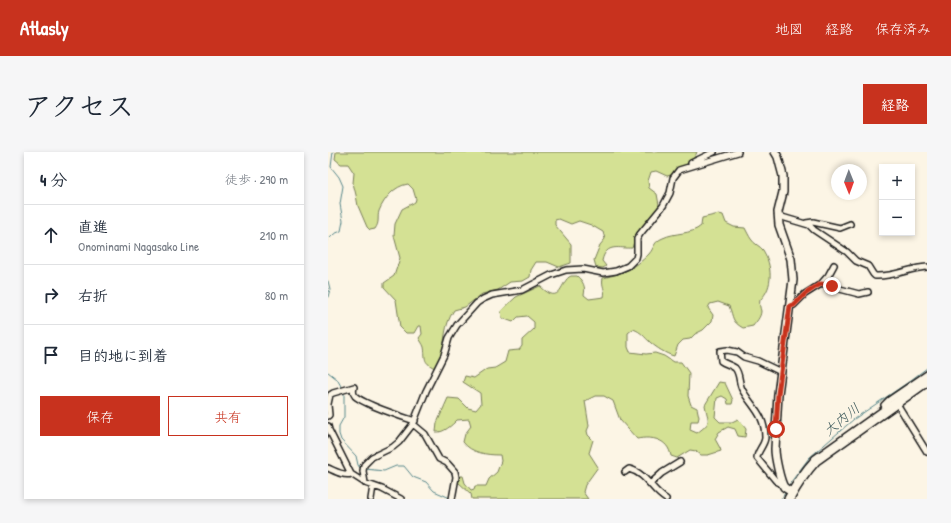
<!DOCTYPE html>
<html lang="ja">
<head>
<meta charset="utf-8">
<style>
	:root { --surface:#fff; --page:#f6f6f7; --text:#1f2937; --muted:#747a83; --line:#e0e1e3; --accent:#c8321e }
	body { margin:0; font-family:"Patrick Hand","Klee One",sans-serif; background:var(--page); color:var(--text) }
	.controls { position:absolute; right:12px; top:12px; display:grid; overflow:hidden; border-radius:0px; box-shadow:0 2px 6px #0003 }
	.controls button { width:36px; height:36px; display:grid; place-items:center; padding:0; border:0; border-bottom:1px solid var(--line); background:var(--surface); color:var(--text); font:20px sans-serif }
	.compass { position:absolute; left:503px; top:12px; width:36px; height:36px; border-radius:50%; background:var(--surface); box-shadow:0 2px 6px #0003; rotate:179deg }
	.stop { position:absolute; width:12px; height:12px; margin:-9px; border:3px solid #c8321e; border-radius:50%; background:#fff }
	.stop.end { background:#c8321e; border-color:#fff; box-shadow:0 1px 4px #0008 }
	.list { margin:0; padding:0; list-style:none }
	h2 { display:flex; justify-content:space-between; align-items:center; height:52px; margin:0; padding:0 16px; font-size:17px }
	h2 small { font-size:13px; font-weight:400; color:var(--muted) }
	.list li { display:grid; grid-template-columns:26px 1fr auto; gap:12px; align-items:center; box-sizing:border-box; height:60px; padding:0 16px; border-top:1px solid var(--line) }
	.list b { display:block; font-size:15px; white-space:nowrap }
	.list p { margin:0; font-size:13px; white-space:nowrap; color:var(--muted) }
	.list em { font-size:13px; font-style:normal; color:var(--muted) }
	.actions { display:flex; gap:8px; padding:12px 16px }
	.actions a { flex:1; padding:9px 0; border:1px solid var(--accent); border-radius:0px; text-align:center; font-size:14px; color:var(--accent) }
	.actions .main { background:var(--accent); color:#fff }
	.icon { flex:none; width:22px; height:22px; fill:none; stroke:currentColor; stroke-width:2; stroke-linecap:round; stroke-linejoin:round }
	.map { position:relative; flex:none; width:599px; height:347px; overflow:hidden; border-radius:0px }
	header { display:flex; align-items:center; gap:24px; box-sizing:border-box; height:56px; padding:0 20px; background:var(--accent); color:#fff }
	header strong { font-size:19px }
	nav { display:flex; gap:22px; margin-inline-start:auto; font-size:14px }
	.intro { display:flex; align-items:center; justify-content:space-between; box-sizing:border-box; height:96px; padding:0 24px }
	h1 { margin:0; font-size:28px }
	.button { padding:10px 18px; border-radius:0px; background:var(--accent); color:#fff; font-size:14px; font-weight:700 }
	main { display:flex; gap:24px; padding:0 24px }
	aside { flex:1; background:var(--surface); border-radius:0px; box-shadow:0 2px 6px #0003 }
	.map>svg:first-child { display:block }
	.green { fill:#d4e194; stroke:#787e58 }
	.lines { fill:none; stroke-linecap:round; stroke-linejoin:round }
	.stream { stroke:#56868a; stroke-width:1 }
	.street-casing { stroke:#1c1c1c; stroke-width:8 }
	.secondary-casing { stroke:#1c1c1c; stroke-width:10 }
	.highway-casing { stroke:#1c1c1c; stroke-width:12 }
	.street { stroke:#fcf5e5; stroke-width:5 }
	.secondary { stroke:#fcf5e5; stroke-width:7 }
	.highway { stroke:#fcf5e5; stroke-width:9 }
	.route { stroke:#c8321e; stroke-width:5 }
	.labels { text-anchor:middle; dominant-baseline:central; stroke-width:3.5; stroke-linejoin:round; paint-order:stroke }
	.water-label { font-size:14px; font-style:italic; fill:#3e5a5c; stroke:#fcf5e5 }
</style>
</head>
<body>
<header>
<strong>Atlasly</strong>
<nav><a>地図</a><a>経路</a><a>保存済み</a></nav>
</header>
<div class="intro"><h1>アクセス</h1><a class="button">経路</a></div>
<main>
<aside>
<h2>4 分<small>徒歩 · 290 m</small></h2>
<ul class="list">
<li><svg class="icon" aria-label="ahead" viewBox="0 0 24 24"><path d="M12 20V5M6 11l6-6 6 6"/></svg><div><b>直進</b><p>Onominami Nagasako Line</p></div><em>210 m</em></li>
<li><svg class="icon" aria-label="right" viewBox="0 0 24 24"><path d="M7 20v-9h11M14 6l5 5-5 5"/></svg><div><b>右折</b></div><em>80 m</em></li>
<li><svg class="icon" aria-label="arrive" viewBox="0 0 24 24"><path d="M6 21V4h12l-3 4 3 4H6"/></svg><div><b>目的地に到着</b></div></li>
</ul>
<div class="actions"><a class="main">保存</a><a>共有</a></div>
</aside>
<div class="map">
<svg width="599" height="347" viewBox="0 0 599 347">
	<rect width="100%" height="100%" fill="#fcf5e5"/>
	<filter id="ink" filterUnits="userSpaceOnUse"><feTurbulence type="fractalNoise" baseFrequency=".025" numOctaves="2"/><feDisplacementMap in="SourceGraphic" scale="8" xChannelSelector="R" yChannelSelector="G"/><feConvolveMatrix kernelMatrix="1 2 1 2 8 2 1 2 1" color-interpolation-filters="sRGB"/></filter>
	<g filter="url(#ink)">
		<path class="green" d="M8 0H369C367 6 363 7 361 12L350 16 343 23 339 24 328 19 323 20 320 29 321 36 329 42 331 53 322 68 309 80 304 96C292 97 278 90 274 109L278 114 275 116 268 115 266 108 272 93 277 87 275 80 263 73 251 69 243 72 231 67 227 68V73L243 92V111L231 115 219 110H208L203 118 202 125 195 129 182 130 170 138 154 142 137 155 126 158C115 175 118 187 113 205 112 209 109 213 107 216 94 210 98 206 96 195 95 192 92 188 91 186L94 182 93 174H90L86 181H78L72 175 68 148 56 135V131L66 124 72 106 66 84 67 72 74 57 87 50 88 47 85 37 80 32C66 34 56 47 51 59 49 66 52 70 47 77L42 78 39 75 30 54 28 43 25 31 26 21 20 12H13L7 7Z
			M391 62 395 63 398 71 406 75 417 76C419 80 421 84 423 87 426 92 432 94 435 98 444 113 446 135 432 148 431 153 432 155 433 159 433 165 428 170 425 174L415 176C403 169 406 166 401 154L390 150 382 152 380 156 385 163 384 169 375 178 367 182 362 187 355 188 350 193 346 204C338 202 329 196 323 191 316 185 314 180 305 177L300 181V195L302 200 318 202 327 201 336 204 345 210H353L361 221 360 244 363 253 369 256 371 265 370 269H363L362 278 369 281C385 269 380 270 377 253L391 230 397 231 405 248 404 252H400L399 247 394 244 389 246 387 265 392 270H404L410 267 418 277 417 285 410 284 407 277 400 275 391 280 387 287 392 296 393 299 380 303H373L368 299 362 298 349 306 343 304C340 287 324 284 309 287L292 268 285 249 276 244H267L257 249 261 274 259 279 260 283 265 288 261 301 270 315 257 333 255 340 260 347H144L143 342 130 330 129 324H135L137 331 143 338 146 337 147 334H158L161 327 169 320 173 309 172 303C159 303 143 301 135 290L137 282 143 274 141 267 129 268C124 273 116 281 108 280L109 271 120 246 131 247 140 256 148 258 153 252 152 241 135 230 137 224 146 226 159 217 167 216 177 210 180 199 191 198 194 194V188L206 177V170L199 164 190 165 185 170 174 166 173 159 188 145 212 134C234 156 232 128 243 124 245 124 247 124 249 124 255 129 258 135 256 143L261 147 276 145C278 137 273 134 275 126 296 121 306 117 321 102 327 95 325 90 335 86 347 80 363 83 373 74L374 66Z"/>
		<g class="lines">
			<path class="stream" d="M0 88 6 82 13 79 15 69 12 52 15 34 11 25 3 15 5 0
				M0 129 2 137 0 145
				M0 220 9 227 14 236
				M16 240V265L11 274V282L13 288 28 304 30 313 32 316
				M37 317 56 319 68 314H76L85 325 98 330 106 339 122 346
				M460 334 481 306 526 267 579 231 599 216
				M453 347 457 341"/>
			<defs>
				<path id="street" d="M363 14V11L386 0
					M450 66 454 65 481 73 486 78 519 100 528 109 540 114 545 122 547 124C567 125 581 116 599 115
					M478 71 485 70 512 76 522 72
					M493 132 500 124 506 113
					M462 154 466 153 477 142 493 132 531 142 540 140
					M453 220 430 209 416 205 409 200 399 198 392 199 393 209C397 212 403 213 407 216 413 223 410 232 415 239 425 256 437 263 437 286 436 294 429 299 429 306L448 329 454 332
					M568 250 599 300
					M0 252 2 243 5 241 26 235C25 239 25 242 27 244 36 252 74 265 87 269
					M0 253 1 263 0 264
					M559 257 556 253 561 248 599 222
					M85 272 97 282 111 307 119 311 127 320 128 325 124 347
					M0 274 1 278 23 322 37 331 54 337 73 347
					M0 316C7 319 15 324 23 322
					M297 320 301 317C318 321 324 339 338 347
					M37 331 35 319 36 313 44 305 65 295 71 290 85 272 98 239 116 203 121 186 129 173 149 151 155 147 164 143 194 138 223 123 238 118 255 117 275 121 288 119 300 114 308 106 309 102V87L312 82 335 54 342 41 345 26 351 18 410 0
					M322 332 334 321 352 310
					M43 347 45 334"/>
				<path id="secondary" d="M447 0 450 5 455 24V40L450 60 451 73 463 107 465 128 450 242 447 297C447 305 452 329 456 335 458 337 462 339 464 340"/>
				<path id="highway" d="M461 347C469 332 477 320 488 308L599 229"/>
			</defs>
			<use href="#street" class="street-casing"/>
			<use href="#secondary" class="secondary-casing"/>
			<use href="#highway" class="highway-casing"/>
			<use href="#street" class="street"/>
			<use href="#secondary" class="secondary"/>
			<use href="#highway" class="highway"/>
		</g>
	</g>
	<g class="lines" filter="url(#ink)">
		<path class="route" d="M448 277 450 242 462 154 466 153 477 142 489 134 493 132 504 134"/>
	</g>
	<g class="labels">
		<g class="water-label">
			<text transform="translate(513 267) rotate(-39)">大内川</text>
		</g>
	</g>
</svg>
<div class="controls">
<button>+</button>
<button>−</button>
</div>
<svg class="compass" viewBox="-18 -18 36 36"><path d="M0-13l5 13h-10z" fill="#e53935"/><path d="M0 13l5-13h-10z" fill="#747a83"/></svg>
<div class="stop" style="left:448px;top:277px"></div>
<div class="stop end" style="left:504px;top:134px"></div>
</div>
</main>
</body>
</html>
